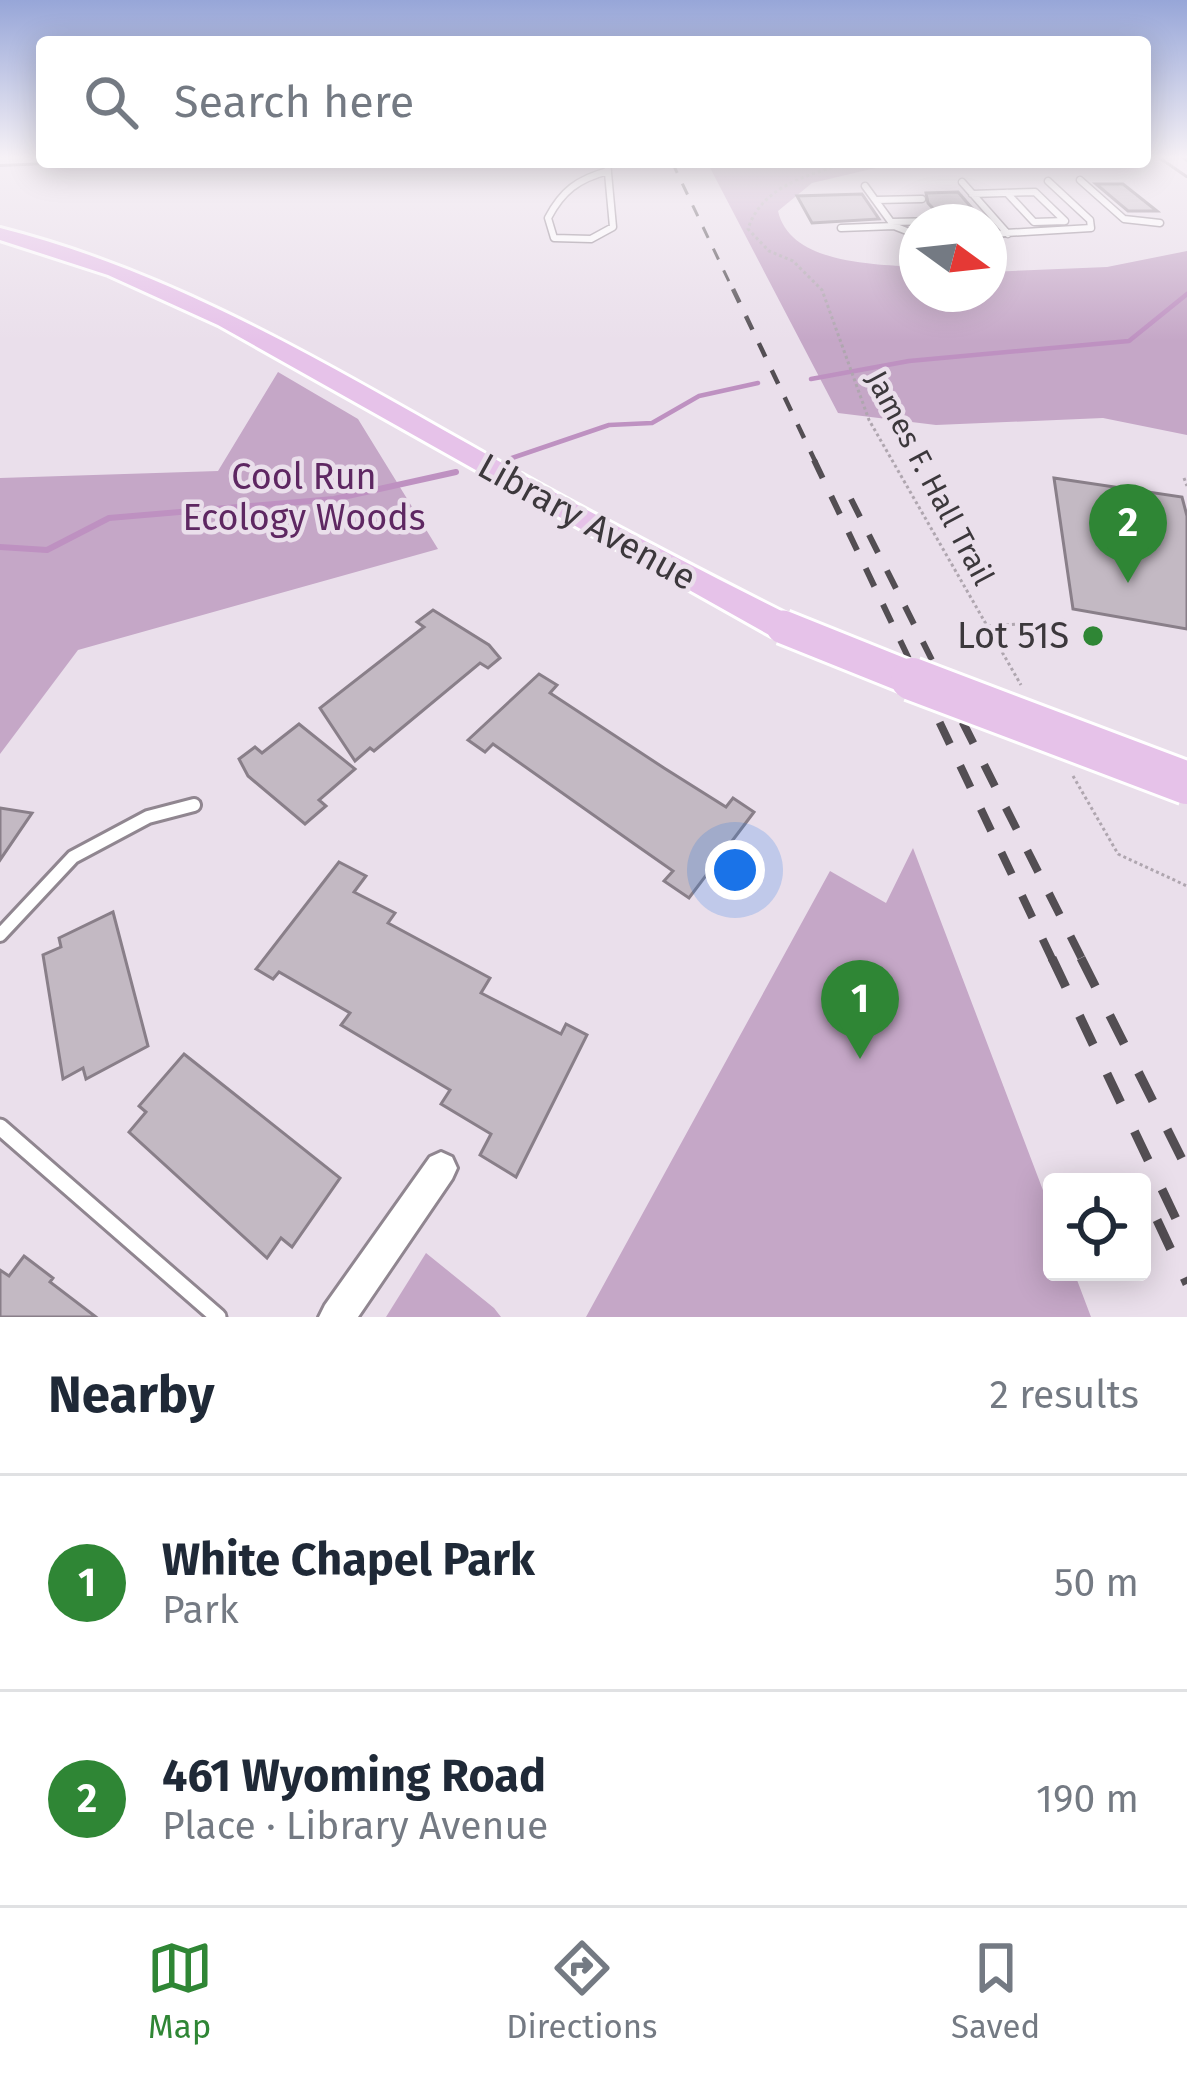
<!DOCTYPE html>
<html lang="en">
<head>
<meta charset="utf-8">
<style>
	:root { --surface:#fff; --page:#f6f6f7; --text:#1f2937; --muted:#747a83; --line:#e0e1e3; --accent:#2f8635 }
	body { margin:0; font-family:"Fira Sans",sans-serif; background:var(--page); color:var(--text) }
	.controls { position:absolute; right:36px; bottom:36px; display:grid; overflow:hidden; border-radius:12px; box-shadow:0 6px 30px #0003 }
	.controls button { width:108px; height:108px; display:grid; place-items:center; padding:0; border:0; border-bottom:3px solid var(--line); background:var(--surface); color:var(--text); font:60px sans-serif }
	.compass { position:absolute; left:899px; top:204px; width:108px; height:108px; border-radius:50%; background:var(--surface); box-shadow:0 6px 30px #0003; rotate:105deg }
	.you { position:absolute; left:735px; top:870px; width:42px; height:42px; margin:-30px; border:9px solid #fff; border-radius:50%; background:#1a73e8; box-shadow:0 0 0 18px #1a73e833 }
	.badge { display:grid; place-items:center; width:78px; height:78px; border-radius:50%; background:var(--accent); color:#fff; font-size:39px; font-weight:700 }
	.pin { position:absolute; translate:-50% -99px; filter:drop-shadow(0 3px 6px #0008) }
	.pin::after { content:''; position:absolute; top:63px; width:42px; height:36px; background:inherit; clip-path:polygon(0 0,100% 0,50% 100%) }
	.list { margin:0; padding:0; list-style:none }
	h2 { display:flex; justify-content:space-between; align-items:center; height:156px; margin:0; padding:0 48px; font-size:51px }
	h2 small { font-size:39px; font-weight:400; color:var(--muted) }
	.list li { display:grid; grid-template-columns:78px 1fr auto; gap:36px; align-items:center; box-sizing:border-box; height:216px; padding:0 48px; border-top:3px solid var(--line) }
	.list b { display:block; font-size:45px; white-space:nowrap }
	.list p { margin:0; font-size:39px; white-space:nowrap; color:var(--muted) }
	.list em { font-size:39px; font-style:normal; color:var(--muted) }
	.icon { flex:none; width:66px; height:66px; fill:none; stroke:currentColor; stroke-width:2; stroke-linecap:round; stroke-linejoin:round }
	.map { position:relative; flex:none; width:1187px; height:1317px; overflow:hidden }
	.search { position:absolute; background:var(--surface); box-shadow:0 6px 30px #0003; left:36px; right:36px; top:36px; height:132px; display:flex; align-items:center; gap:30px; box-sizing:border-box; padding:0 42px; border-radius:12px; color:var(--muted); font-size:45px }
	.sheet { height:588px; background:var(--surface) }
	nav { display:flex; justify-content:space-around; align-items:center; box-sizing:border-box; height:168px; border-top:3px solid var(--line); background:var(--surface); font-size:33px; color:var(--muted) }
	nav a { display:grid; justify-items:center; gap:6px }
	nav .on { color:var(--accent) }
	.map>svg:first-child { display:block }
	.green { fill:#c5a7c7 }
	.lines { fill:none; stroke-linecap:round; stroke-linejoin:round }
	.stream-far1 { stroke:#be91c1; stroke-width:4.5 }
	.stream { stroke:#be91c1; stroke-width:6 }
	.building { fill:#c3b9c3; stroke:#897f89; stroke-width:3 }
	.lane-far2-casing { stroke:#908690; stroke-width:9 }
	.lane-far1-casing { stroke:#908690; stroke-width:18 }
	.lane-casing { stroke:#908690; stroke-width:21 }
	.street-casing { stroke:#908690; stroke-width:6 }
	.secondary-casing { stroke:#908690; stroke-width:6 }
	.primary-casing { stroke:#fff; stroke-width:6 }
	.path { stroke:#afa6af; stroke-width:3; stroke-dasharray:3 3; stroke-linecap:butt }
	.lane-far2 { stroke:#fff; stroke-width:6 }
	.lane-far1 { stroke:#fff; stroke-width:12 }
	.lane { stroke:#fff; stroke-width:15 }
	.street { fill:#fff; fill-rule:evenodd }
	.secondary { fill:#f3e1f4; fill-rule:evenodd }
	.primary { fill:#e6c2e9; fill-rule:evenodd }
	.rail-far4 { stroke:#534e53; stroke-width:3; stroke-dasharray:12 12; stroke-linecap:butt }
	.rail-far3 { stroke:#534e53; stroke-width:4.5; stroke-dasharray:15 15; stroke-linecap:butt }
	.rail-far2 { stroke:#534e53; stroke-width:6; stroke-dasharray:20 20; stroke-linecap:butt }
	.rail-far1 { stroke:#534e53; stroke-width:8; stroke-dasharray:24 24; stroke-linecap:butt }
	.rail { stroke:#534e53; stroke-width:9; stroke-dasharray:32 32; stroke-linecap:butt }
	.primary-bridge-far1-casing { stroke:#fff; stroke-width:39; stroke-linecap:butt }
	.primary-bridge-casing { stroke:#fff; stroke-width:48; stroke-linecap:butt }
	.primary-bridge-far1 { stroke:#e6c2e9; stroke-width:33 }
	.primary-bridge { stroke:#e6c2e9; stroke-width:42 }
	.poi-dot { fill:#2f8635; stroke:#eadfeb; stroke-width:4.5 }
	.labels { text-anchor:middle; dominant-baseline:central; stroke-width:9; stroke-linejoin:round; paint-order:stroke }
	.far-street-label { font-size:30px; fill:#3c383c; stroke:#eadfeb }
	.park-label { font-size:36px; fill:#5e2762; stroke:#eadfeb }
	.street-label { font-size:36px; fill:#3c383c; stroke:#eadfeb }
	.poi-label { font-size:36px; fill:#3c383c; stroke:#eadfeb; text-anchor:end }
</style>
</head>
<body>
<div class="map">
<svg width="1187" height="1317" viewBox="0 0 1187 1317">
	<rect width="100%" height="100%" fill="#eadfeb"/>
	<path class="green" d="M707 162 897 163 812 183 778 211C790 264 873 264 917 267V294H989V272L1107 267 1187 251V435L1103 418 936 425 838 413Z
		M278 372 358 419 438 549 78 650 0 754V478L218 471Z
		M913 848 1052 1214V1272H1074L1091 1317H586L830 871 886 903Z
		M426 1253 494 1308 501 1317H386Z"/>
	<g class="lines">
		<path class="stream-far1" d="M811 379 909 361 1129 341 1187 294
			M509 459 609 425 652 423 699 396 758 383"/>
		<path class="stream" d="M0 547 47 550 109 518 334 499 456 472"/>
	</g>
	<path class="building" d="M1096 184H1123L1157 211H1128Z
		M958 192 984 222H946L928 203 926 193Z
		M862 194 879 219 812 223 797 196Z
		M1054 478 1182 497 1187 516V629L1073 609Z
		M433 610 489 645 500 658 488 668 480 663 374 751 370 748 355 761 320 708 424 627 417 622Z
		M539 674 557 685 550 693 664 768 726 807 733 798 754 812 689 898 664 881 673 871 633 843 493 744 485 752 468 740Z
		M299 724 355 769 319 800 326 806 305 824 248 776 239 759 255 747 262 753Z
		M0 808 32 813 0 860Z
		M339 862 366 876 354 892 395 913 388 923 490 978 481 993 561 1034 566 1024 587 1035 516 1177 480 1155 491 1134 441 1104 450 1090 341 1025 350 1013 279 972 273 979 256 969Z
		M113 912 148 1046 86 1079 83 1068 63 1079 43 955 61 947 59 938Z
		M184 1054 340 1178 292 1247 281 1238 267 1258 129 1132 146 1112 139 1106Z
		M24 1256 53 1278 50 1282 96 1317H0V1270L9 1276Z"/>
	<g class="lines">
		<defs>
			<path id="lane-far2" d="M607 162 613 227 591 239 554 238 548 218C562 191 578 179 608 171
				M1080 180 1124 219 1160 223
				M962 182 1008 234
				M865 186 894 226 917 235
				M1007 193 1034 222 1065 221
				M972 194 1035 192 1065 221
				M876 200 922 199
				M891 222 939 221
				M841 228 894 226
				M989 234 1091 228 1090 220 1048 181"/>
			<path id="lane-far1" d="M0 935 73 857 148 817 194 805"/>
			<path id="lane" d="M0 1127 218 1317"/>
			<path id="street" d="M42 157V162H46L0 164V158Z
				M441 1152 452 1157 457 1168 452 1179 358 1317H319L325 1305 430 1157Z"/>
			<path id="secondary" d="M1161 157H1179L1187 162V175Z"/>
			<path id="primary" d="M0 228C171 271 319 360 472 446 578 507 686 563 795 618L800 627 795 636 783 640 771 636 218 325 108 275 0 240Z"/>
		</defs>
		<use href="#lane-far2" class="lane-far2-casing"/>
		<use href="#lane-far1" class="lane-far1-casing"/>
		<use href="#lane" class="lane-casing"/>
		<use href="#street" class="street-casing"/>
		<use href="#secondary" class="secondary-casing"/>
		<use href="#primary" class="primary-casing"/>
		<path class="path" d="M849 162C810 175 762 185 748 229L769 251 793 261 822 290 869 420 1021 685
			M1184 478 1187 486
			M988 626 1035 623
			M1073 776 1118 854 1187 886"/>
		<use href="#lane-far2" class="lane-far2"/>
		<use href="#lane-far1" class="lane-far1"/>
		<use href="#lane" class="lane"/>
		<use href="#street" class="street"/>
		<use href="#secondary" class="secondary"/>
		<use href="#primary" class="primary"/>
		<path class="rail-far4" d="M672 162 734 292"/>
		<path class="rail-far3" d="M733 289 816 463"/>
		<path class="rail-far2" d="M814 460 920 682
			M851 499 943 682"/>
		<path class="rail-far1" d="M919 679 1053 961
			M941 679 1083 961"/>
		<path class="rail" d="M1052 958 1187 1242
			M1081 958 1187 1169
			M1157 1220 1187 1284"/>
		<defs>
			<path id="primary-bridge-far1" d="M783 627 920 682"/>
			<path id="primary-bridge" d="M912 679 1187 783"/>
		</defs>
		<use href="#primary-bridge-far1" class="primary-bridge-far1-casing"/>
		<use href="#primary-bridge" class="primary-bridge-casing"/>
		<use href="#primary-bridge-far1" class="primary-bridge-far1"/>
		<use href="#primary-bridge" class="primary-bridge"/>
	</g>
	<linearGradient id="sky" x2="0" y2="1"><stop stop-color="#97a6d8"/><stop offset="0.46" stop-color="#f6f1f6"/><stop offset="1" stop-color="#f6f1f6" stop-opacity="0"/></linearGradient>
	<rect width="1187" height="341" fill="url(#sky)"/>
	<circle class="poi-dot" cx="1093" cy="636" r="12"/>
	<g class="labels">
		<g class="far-street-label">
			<text transform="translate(930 478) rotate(62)">James F. Hall Trail</text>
		</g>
		<g class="park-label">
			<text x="304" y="477">Cool Run<tspan x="304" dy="41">Ecology Woods</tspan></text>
		</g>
		<g class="street-label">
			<text transform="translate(587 522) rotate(29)">Library Avenue</text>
		</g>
		<g class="poi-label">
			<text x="1069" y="636">Lot 51S</text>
		</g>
	</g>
</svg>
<div class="controls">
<button><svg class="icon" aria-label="locate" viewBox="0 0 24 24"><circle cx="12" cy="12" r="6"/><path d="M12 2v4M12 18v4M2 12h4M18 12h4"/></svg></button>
</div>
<svg class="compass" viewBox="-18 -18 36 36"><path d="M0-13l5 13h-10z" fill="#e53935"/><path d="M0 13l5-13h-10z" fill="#747a83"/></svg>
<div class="you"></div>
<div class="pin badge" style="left:860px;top:1059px">1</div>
<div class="pin badge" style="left:1128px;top:583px">2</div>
<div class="search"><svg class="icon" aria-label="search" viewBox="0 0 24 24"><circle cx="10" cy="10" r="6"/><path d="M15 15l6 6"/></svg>Search here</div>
</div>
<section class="sheet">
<h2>Nearby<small>2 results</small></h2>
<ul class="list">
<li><span class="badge">1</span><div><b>White Chapel Park</b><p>Park</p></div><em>50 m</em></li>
<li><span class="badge">2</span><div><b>461 Wyoming Road</b><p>Place · Library Avenue</p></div><em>190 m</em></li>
</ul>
</section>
<nav>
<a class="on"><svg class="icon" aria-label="map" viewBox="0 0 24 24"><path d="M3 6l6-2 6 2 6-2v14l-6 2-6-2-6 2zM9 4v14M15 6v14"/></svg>Map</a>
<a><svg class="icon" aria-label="directions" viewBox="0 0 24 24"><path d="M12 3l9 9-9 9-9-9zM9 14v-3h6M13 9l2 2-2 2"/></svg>Directions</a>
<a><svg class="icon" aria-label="saved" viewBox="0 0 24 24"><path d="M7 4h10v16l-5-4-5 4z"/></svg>Saved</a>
</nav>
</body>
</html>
